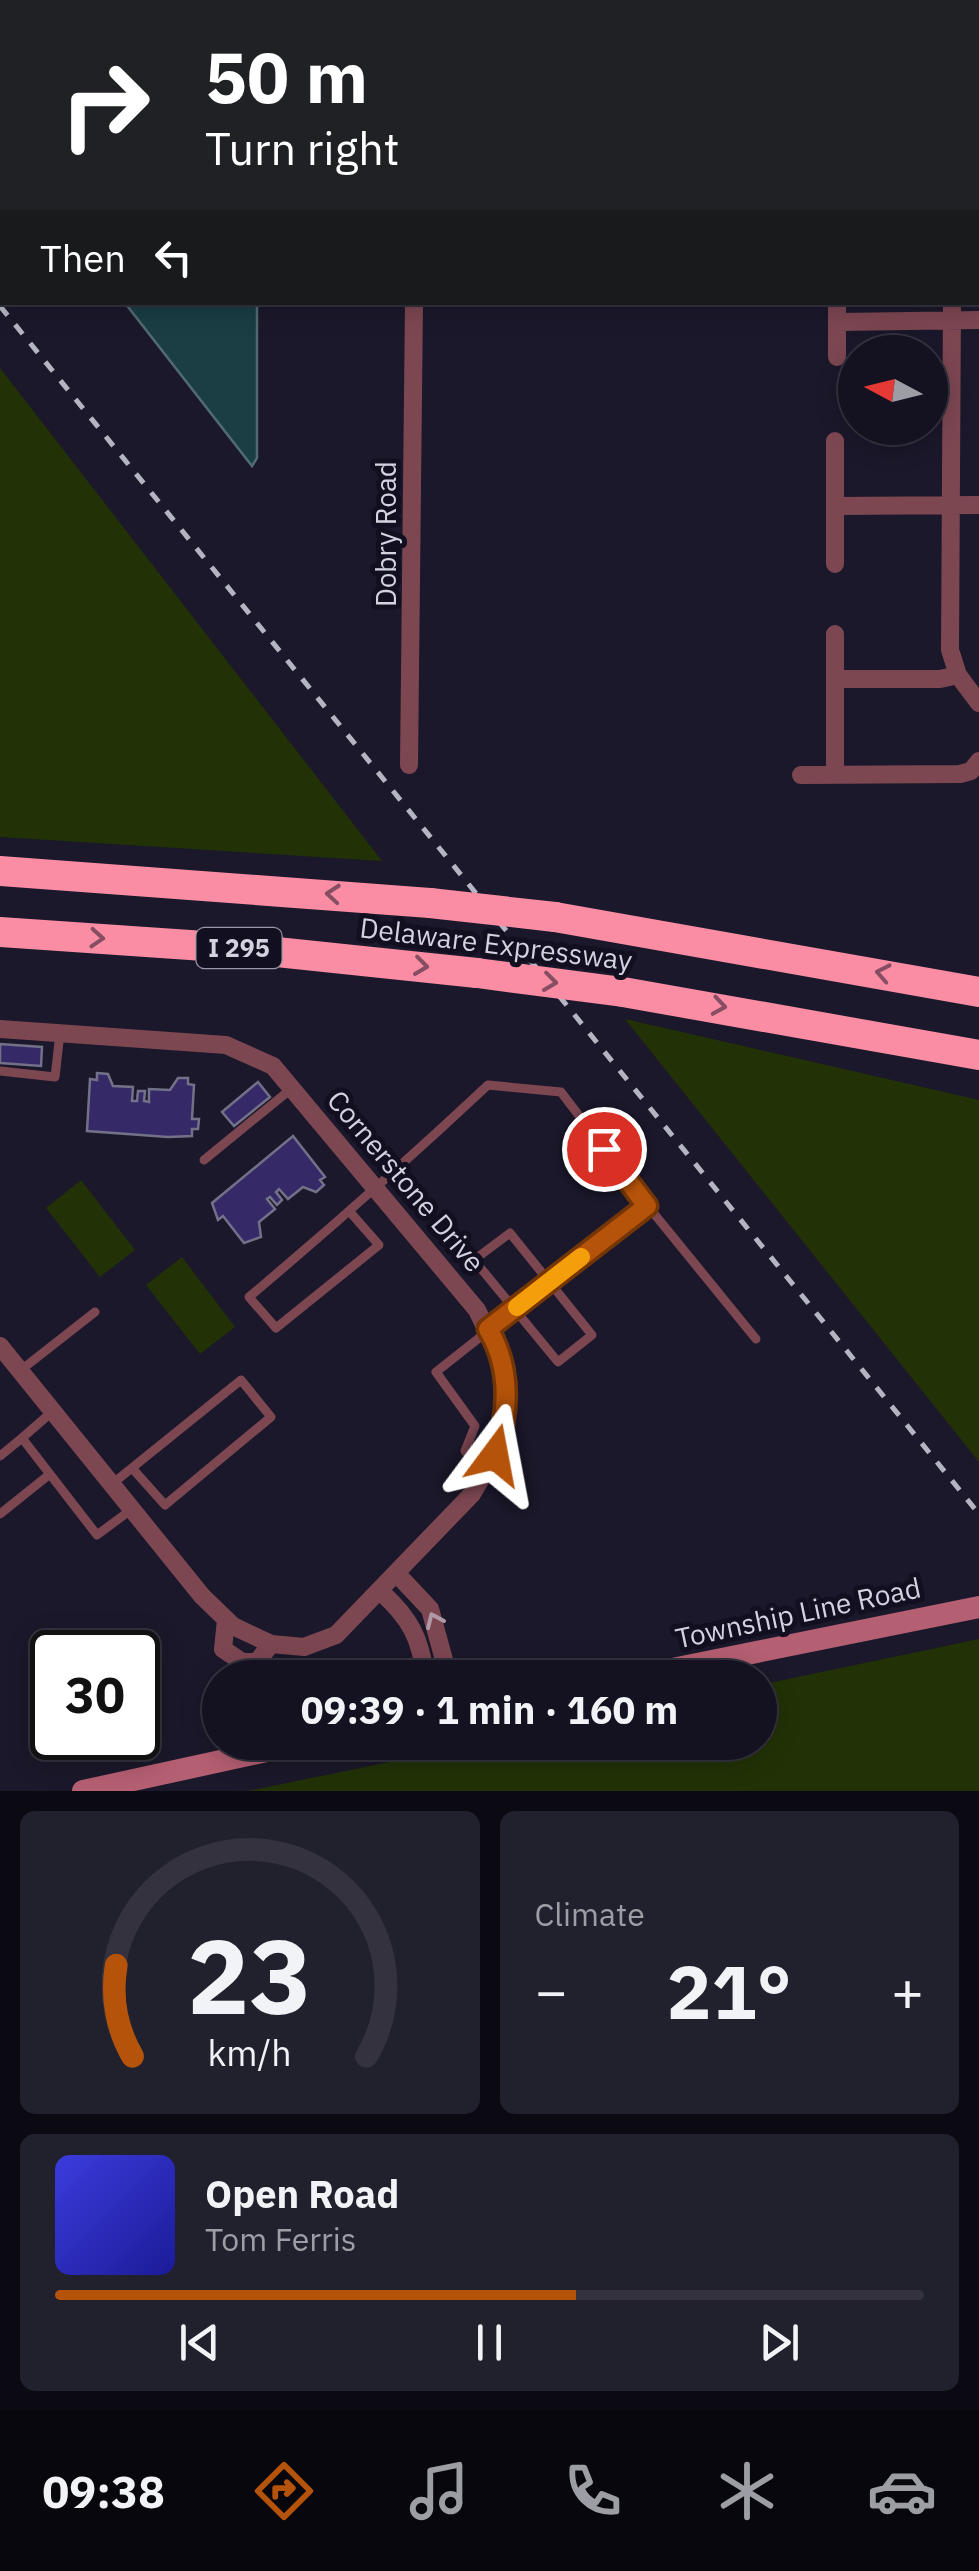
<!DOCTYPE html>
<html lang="en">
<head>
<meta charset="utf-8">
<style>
  :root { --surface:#141220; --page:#21202d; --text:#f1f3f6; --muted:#9d9ea5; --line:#33323e; --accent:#b45309 }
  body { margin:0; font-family:"IBM Plex Sans",sans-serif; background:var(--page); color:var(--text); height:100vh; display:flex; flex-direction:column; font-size:38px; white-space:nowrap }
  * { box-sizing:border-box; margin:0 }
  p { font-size:32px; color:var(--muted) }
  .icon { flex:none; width:55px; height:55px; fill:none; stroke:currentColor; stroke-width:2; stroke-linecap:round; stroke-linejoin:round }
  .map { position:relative; height:1791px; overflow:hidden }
  .panel { display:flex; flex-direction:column; gap:20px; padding:20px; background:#0b0a12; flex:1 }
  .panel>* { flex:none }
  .guide { position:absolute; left:0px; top:0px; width:980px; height:305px; box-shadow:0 5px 25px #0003,0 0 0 2px var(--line); background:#202124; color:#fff; overflow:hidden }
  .needle { width:65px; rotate:277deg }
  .fabs { position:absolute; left:838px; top:335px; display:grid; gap:20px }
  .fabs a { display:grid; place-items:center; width:110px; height:110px; border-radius:50%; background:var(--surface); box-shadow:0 5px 25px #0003,0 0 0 2px var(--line); font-size:50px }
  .speed { position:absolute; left:30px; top:1630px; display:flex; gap:20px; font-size:50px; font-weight:700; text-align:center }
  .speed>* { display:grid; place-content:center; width:130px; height:130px; border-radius:50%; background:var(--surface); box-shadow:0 5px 25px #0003,0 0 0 2px var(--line); line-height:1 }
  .speed .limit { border:5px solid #111; border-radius:15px; background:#fff; color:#111 }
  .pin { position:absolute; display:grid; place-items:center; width:85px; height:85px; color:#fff; margin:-42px; border:5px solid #fff; border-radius:50%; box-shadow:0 2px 10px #0007 }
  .me { position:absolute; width:110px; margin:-55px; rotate:13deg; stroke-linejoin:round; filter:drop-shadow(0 0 8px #0008) }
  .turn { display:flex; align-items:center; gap:35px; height:210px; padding:0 40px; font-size:45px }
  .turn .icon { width:130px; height:130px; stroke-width:2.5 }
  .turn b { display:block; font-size:70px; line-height:85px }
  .then { display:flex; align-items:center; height:95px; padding:0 40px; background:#0003; gap:20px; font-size:38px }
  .big { font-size:75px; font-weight:700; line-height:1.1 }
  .panel .card { flex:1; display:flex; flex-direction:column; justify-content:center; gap:15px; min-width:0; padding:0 35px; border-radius:15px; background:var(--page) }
  .panel .dial { align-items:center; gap:0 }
  .dial svg { height:260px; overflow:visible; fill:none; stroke:var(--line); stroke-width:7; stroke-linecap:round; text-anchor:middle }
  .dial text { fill:var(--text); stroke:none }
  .song { display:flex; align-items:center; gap:30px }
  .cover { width:120px; height:120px; border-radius:15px; background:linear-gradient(135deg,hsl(240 70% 55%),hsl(240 70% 35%)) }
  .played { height:10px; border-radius:5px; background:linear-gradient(90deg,var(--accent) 60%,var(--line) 60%) }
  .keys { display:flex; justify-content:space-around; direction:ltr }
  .heat { display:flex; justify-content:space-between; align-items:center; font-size:55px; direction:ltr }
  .panel .tiles { flex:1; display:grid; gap:20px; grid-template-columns:1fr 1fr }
  .card:last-child { grid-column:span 2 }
  .trip { position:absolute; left:202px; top:1660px; width:575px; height:100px; border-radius:50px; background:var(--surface); box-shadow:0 5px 25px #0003,0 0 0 2px var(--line); font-weight:700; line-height:100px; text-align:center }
  .menu { display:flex; height:160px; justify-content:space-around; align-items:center; background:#08070d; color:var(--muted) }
  .menu .icon { width:70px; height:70px }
  .menu .active { color:var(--accent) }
  .menu b { font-size:45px; color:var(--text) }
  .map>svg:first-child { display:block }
  .green { fill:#223206 }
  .water { fill:#1a3e44; stroke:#526a72; stroke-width:2.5 }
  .building { fill:#352968; stroke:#737188; stroke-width:2.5 }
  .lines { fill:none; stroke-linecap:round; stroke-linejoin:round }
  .lane { stroke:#7d4752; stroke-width:9 }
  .street { stroke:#7d4752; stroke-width:18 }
  .secondary { stroke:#b55f72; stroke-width:22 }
  .highway { stroke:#fa8da4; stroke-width:30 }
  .rail { stroke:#b5b4c2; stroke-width:5; stroke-dasharray:12 12; stroke-linecap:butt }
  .highway-bridge { stroke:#fa8da4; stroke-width:30 }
  .oneway { stroke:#864e62 }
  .oneway2 { stroke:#b19aa7 }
  .route-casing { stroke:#753606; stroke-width:25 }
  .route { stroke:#b45309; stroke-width:18 }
  .slow { stroke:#f59e0b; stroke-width:18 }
  .labels { text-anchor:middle; stroke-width:10; stroke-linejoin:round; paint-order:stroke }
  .shield { fill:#110f20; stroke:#9998a6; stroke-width:2.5 }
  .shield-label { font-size:25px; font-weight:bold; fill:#d3d2df }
  .street-label { font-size:28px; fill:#d3d2df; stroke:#110f20 }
</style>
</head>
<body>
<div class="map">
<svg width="979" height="1791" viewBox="0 0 979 1791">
  <rect width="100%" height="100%" fill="#1a182a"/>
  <!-- green -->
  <path class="green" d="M0,368L382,861L0,837Z
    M625,1019L979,1100V1462Z
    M81,1180L135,1250L100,1277L46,1208Z
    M182,1257L235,1327L200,1354L146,1285Z
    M979,1639V1791H248L482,1743L760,1742V1685Z"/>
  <!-- water -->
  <path class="water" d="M125,303H257V458L252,466Z"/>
  <!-- building -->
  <path class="building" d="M0,1044L42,1047L41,1066L0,1063Z
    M97,1073L108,1074L113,1086L133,1087L132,1101H137L138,1091H145L144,1101L149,1102V1089L170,1090L178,1078H188V1084L194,1085L192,1119H199L198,1129H192V1136L168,1137L87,1131L90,1079L97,1080Z
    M258,1082L270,1097L234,1126L222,1112Z
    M293,1136L325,1177L320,1180L324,1185L316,1192L303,1187L288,1199L279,1189L276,1192L282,1200L277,1205L270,1197L267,1199L275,1209L259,1222L261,1237L244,1243L223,1216L218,1220L212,1203Z"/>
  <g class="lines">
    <!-- lane -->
    <path class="lane" d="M480,2V0
      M687,2V0
      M0,1071L55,1077L60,1033
      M204,1160L291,1089
      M647,1205L756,1339
      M350,1212L379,1245L276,1328L249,1297C331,1228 410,1158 488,1085L561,1092L647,1205L436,1372L475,1426L465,1451L482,1476
      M510,1233L592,1335L558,1362L474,1260Z
      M21,1370L95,1312
      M53,1411L22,1438L97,1535L132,1509
      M0,1456L22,1438
      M112,1484L241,1380L271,1417L165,1505L132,1468
      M0,1514L50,1474"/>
    <!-- street -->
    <path class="street" d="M84,0V2
      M414,2V0
      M953,2V0
      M978,126H979
      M837,302V357
      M952,302L950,650L958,675L979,703
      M838,322L979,320
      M835,441V564
      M836,506L979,505
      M835,679H940L958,675
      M409,765L414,302
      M801,775L960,774L971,771L979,761
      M835,775V634
      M0,1029L226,1045L273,1066L477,1310L502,1362L506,1413L495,1455L472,1494L336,1635L304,1647L271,1644L233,1626L202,1596L0,1346
      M398,1575L430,1609L449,1678
      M381,1592C411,1619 420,1638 426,1678
      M226,1620L223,1649L242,1662H257L271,1644"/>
    <!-- secondary -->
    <path class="secondary" d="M628,1678L979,1607
      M83,1791L308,1742"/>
    <!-- highway -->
    <path class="highway" d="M0,871L430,903
      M555,917L979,992
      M0,932L248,949L477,973
      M623,992L979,1055"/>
    <!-- rail -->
    <path class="rail" d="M0,306L979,1514"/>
    <!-- highway-bridge -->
    <path class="highway-bridge" d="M430,903L555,917
      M477,973L623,992"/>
  </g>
  <!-- one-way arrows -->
  <defs><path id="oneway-chevron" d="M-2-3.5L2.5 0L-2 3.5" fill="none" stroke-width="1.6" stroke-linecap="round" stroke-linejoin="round" transform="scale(2.5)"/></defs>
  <g class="oneway">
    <use href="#oneway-chevron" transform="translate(333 894) rotate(-175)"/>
    <use href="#oneway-chevron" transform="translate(97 938) rotate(4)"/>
    <use href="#oneway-chevron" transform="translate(421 966) rotate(7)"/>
    <use href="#oneway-chevron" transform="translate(883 973) rotate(-169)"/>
    <use href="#oneway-chevron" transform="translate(550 982) rotate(7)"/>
    <use href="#oneway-chevron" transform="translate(719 1006) rotate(9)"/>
  </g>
  <use class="oneway2" href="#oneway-chevron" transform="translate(434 1620) rotate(-114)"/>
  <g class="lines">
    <!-- route casing -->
    <g class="route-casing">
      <path id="route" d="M495,1455C509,1413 512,1369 488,1329L647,1206L604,1149"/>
    </g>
    <!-- route -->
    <use href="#route" class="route"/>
    <!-- slow -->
    <path class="slow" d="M517,1307L581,1257"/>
  </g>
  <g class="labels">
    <!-- shield labels -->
    <rect class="shield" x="196.5" y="928" width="85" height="40" rx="8"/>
    <g class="shield-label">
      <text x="239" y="957">I 295</text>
    </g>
    <!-- street labels -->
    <g class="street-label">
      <text transform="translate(386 534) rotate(-90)" y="10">Dobry Road</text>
      <text transform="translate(496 944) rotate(7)" y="10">Delaware Expressway</text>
      <text transform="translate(406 1181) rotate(50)" y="10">Cornerstone Drive</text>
      <text transform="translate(798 1613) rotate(-12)" y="10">Township Line Road</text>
    </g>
  </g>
</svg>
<div class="fabs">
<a><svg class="needle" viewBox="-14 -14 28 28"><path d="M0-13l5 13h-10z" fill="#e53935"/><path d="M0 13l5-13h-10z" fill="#9d9ea5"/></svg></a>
</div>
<div class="speed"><div class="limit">30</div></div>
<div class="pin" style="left:604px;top:1149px;background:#d93025"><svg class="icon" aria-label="arrive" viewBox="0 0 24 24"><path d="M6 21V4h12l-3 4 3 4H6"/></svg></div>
<svg class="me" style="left:495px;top:1455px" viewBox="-20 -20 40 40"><path d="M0-17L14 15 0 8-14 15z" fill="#b45309" stroke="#fff" stroke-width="4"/></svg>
<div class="trip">09:39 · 1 min · 160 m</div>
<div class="guide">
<div class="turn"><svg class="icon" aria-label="right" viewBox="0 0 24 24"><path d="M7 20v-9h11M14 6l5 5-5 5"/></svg><div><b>50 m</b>Turn right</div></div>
<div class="then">Then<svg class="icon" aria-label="left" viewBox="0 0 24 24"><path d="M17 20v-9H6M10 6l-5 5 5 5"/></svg></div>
</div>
</div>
<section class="panel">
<div class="tiles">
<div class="card dial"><svg viewBox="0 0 100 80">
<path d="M14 69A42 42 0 1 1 86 69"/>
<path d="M14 69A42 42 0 0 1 9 41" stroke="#b45309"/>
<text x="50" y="56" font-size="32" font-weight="700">23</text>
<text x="50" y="72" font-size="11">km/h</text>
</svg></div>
<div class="card"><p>Climate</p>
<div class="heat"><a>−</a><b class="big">21°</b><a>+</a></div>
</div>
<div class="card">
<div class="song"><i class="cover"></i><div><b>Open Road</b><p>Tom Ferris</p></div></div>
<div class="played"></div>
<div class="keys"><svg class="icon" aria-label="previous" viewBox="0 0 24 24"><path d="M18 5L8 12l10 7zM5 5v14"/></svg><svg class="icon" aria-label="pause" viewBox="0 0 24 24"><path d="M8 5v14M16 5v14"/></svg><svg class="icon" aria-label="next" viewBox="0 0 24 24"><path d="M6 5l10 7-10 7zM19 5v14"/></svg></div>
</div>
</div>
</section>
<nav class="menu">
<b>09:38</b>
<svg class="icon active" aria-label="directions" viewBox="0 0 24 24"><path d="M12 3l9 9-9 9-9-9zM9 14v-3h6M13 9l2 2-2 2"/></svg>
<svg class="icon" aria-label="music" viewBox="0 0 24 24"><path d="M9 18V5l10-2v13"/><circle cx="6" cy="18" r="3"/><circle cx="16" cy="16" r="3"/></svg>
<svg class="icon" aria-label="phone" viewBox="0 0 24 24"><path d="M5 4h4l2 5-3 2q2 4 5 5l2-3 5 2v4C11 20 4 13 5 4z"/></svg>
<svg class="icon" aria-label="climate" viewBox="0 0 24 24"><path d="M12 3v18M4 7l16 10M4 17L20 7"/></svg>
<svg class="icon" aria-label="car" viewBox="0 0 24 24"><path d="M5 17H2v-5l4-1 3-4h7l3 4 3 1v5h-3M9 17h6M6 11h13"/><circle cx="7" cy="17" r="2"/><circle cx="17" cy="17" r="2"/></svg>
</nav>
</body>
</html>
